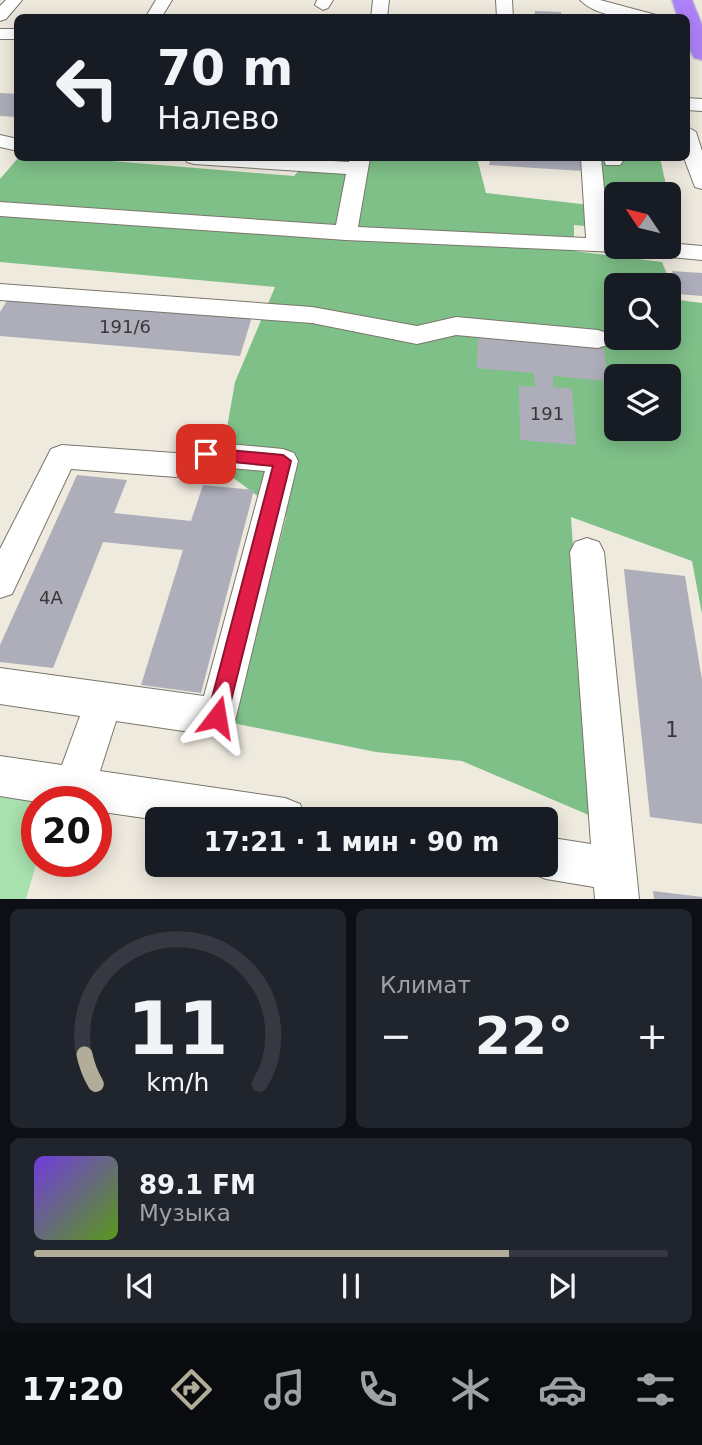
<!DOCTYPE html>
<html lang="ru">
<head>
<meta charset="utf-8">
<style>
  :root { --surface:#171b24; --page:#20242c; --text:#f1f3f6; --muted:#9ea1a6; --line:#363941; --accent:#b2ad98 }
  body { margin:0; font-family:"DejaVu Sans",sans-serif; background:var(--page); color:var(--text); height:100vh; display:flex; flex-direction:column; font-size:26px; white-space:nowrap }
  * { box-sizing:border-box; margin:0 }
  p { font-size:23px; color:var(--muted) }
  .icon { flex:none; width:38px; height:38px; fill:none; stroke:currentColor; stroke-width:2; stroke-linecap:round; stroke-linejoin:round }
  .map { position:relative; height:899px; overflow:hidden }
  .side { display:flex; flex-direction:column; gap:10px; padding:10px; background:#0d0f14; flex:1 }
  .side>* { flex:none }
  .top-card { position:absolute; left:14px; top:14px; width:676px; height:147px; border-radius:10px; box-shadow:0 4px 18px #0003; background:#171b24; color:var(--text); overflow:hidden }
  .needle { width:46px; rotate:305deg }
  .fabs { position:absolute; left:604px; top:182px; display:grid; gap:14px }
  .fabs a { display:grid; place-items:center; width:77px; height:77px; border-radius:10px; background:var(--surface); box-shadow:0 4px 18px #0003; font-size:35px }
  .speed { position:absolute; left:21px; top:786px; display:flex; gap:14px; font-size:35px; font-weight:700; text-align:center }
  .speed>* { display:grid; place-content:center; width:91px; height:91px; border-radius:50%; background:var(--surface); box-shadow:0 4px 18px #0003; line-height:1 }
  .speed .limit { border:10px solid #d22; background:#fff; color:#111 }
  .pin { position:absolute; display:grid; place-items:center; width:60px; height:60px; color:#fff; margin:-30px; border-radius:14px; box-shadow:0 4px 10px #0006 }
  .me { position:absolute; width:77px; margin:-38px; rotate:14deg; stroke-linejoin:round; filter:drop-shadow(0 0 5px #0008) }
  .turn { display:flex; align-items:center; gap:24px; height:147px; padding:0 28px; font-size:32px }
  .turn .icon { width:91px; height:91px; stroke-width:2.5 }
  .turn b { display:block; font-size:49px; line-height:60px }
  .big { font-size:52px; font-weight:600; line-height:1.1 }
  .side .tile { flex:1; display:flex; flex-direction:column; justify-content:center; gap:10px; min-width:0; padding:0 24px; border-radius:10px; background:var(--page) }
  .side .dial { align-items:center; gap:0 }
  .dial svg { height:182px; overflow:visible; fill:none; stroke:var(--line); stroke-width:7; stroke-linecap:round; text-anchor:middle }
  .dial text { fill:var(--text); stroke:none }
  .song { display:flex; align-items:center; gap:21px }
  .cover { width:84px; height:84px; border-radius:10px; background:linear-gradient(135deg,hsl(260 70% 55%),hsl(90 70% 35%)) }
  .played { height:7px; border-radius:4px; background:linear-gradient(90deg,var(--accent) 75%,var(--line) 75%) }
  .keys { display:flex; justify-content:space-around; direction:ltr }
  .heat { display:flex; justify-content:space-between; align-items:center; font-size:38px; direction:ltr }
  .side .tiles { flex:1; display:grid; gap:10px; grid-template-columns:1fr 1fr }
  .tile:last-child { grid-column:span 2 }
  .trip { position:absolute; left:145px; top:807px; width:413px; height:70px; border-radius:10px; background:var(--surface); box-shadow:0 4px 18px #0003; font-weight:600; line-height:70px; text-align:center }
  .dock { display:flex; height:112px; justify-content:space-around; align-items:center; background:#090b0e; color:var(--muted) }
  .dock .icon { width:49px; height:49px }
  .dock .on { color:var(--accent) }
  .dock b { font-size:32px; color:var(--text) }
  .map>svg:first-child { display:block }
  .green { fill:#a9e2af }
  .forest { fill:#7fc088; fill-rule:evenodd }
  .building { fill:#adaeba }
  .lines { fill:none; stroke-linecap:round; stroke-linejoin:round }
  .minor-casing { stroke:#7a766b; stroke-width:2 }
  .highway-casing { stroke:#cbcac9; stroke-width:3 }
  .minor { fill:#fff; fill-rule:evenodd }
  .highway { fill:#ae83fa; fill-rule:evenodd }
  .route { fill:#e11d48; stroke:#92132f; stroke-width:2 }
  .labels { text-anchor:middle; stroke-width:5; stroke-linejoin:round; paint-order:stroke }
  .number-label { font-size:18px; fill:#383737 }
  .near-number-label { font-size:21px; fill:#383737 }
</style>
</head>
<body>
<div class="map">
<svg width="702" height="899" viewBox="0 0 702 899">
  <rect width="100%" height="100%" fill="#efeade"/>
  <!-- green -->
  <path class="green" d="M0,794L37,803V861L26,899H0Z"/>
  <!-- forest -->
  <path class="forest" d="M18,158H75L294,176L310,158H477L486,193L598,206L592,158H660L668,194H616V229L574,225V251L662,262L678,300L702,303V614L692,561L571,517L591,816L462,761L376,752L233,723L286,517L220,468L235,382L275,287L0,262V179ZM616,285H668V338H616ZM616,376H668V429H616Z"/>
  <!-- building -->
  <path class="building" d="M535,11L561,12L562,18H535Z
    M0,93L18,94V117L0,116Z
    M490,158H582L583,171L489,165Z
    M672,271L702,273V296L678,294Z
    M8,299L252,317L240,356L0,336V312Z
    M478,337L604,348L608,381L553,376V387L572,389L576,445L520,440L519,386L535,387L534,373L477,368Z
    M77,475L127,480L114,513L191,521L203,485L254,490L201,693L141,685L183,550L103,542L53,668L0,662V645Z
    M624,569L685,576L702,680V824L650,817Z
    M653,891L702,897V899H654Z"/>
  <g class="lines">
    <!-- minor casing -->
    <g class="minor-casing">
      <path id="minor" d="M6,0H22L6,19L0,21V6Z
        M156,0H172L161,18H145Z
        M317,0H333L328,8L323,10L315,5Z
        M373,0H389L387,18H371Z
        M496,0H512L513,18H497Z
        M580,0H600L656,15L658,18C633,18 599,19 580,0Z
        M0,29H18V39H0Z
        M686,98L702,99V111L686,110Z
        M686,126L696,132L702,151V189L695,187L684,158H686Z
        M0,135L18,139V151L0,147Z
        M184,158H279L349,162L350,158H370L358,227L586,238L581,158H601L609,239H616V247H668V243L702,246V260L618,252L346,240L0,216V202L336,225L346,174L194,164L187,162Z
        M603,158H623V161L620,165H606Z
        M0,284L312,307L417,326L456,317L598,330L607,333L611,339L607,345L598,348L456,335L417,344L312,323L0,300Z
        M206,442L283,449L294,453L298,461L236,717L231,730L217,736L116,721L100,771L285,798L300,804L306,819L158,820L96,811V802H37L0,796V756L62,765L80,716L0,704V668L204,696L265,471L207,466L176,477L71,469L12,594L0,598V549L51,449L62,445L175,453Z
        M587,538L599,542L604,552L639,899H595L594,887L546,879L531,873L527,864H546V837L591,844L570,552L575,542Z"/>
    </g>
    <!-- highway casing -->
    <g class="highway-casing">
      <path id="highway" d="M672,0H692L702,25V60L694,58C686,45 686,32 686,18H678Z"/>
    </g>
    <!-- minor -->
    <use href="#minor" class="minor"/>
    <!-- highway -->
    <use href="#highway" class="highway"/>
  </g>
  <!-- route -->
  <path class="route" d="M206,448L283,455L291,461L227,717L224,724L217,727L210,724L207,717L273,466L200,459L198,454Z"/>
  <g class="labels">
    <!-- number labels -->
    <g class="number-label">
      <text x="125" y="333">191/6</text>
      <text x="547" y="420">191</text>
      <text x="51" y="604">4А</text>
    </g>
    <!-- near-number labels -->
    <g class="near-number-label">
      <text x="672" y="737">1</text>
    </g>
  </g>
</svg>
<div class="fabs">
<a><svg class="needle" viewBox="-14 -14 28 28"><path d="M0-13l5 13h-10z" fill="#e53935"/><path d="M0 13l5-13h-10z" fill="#9ea1a6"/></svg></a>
<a><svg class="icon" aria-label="search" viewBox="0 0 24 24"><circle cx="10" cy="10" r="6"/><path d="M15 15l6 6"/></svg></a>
<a><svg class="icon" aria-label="layers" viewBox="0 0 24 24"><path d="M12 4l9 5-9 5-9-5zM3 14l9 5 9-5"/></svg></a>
</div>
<div class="speed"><div class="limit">20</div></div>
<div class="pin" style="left:206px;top:454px;background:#d93025"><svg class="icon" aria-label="arrive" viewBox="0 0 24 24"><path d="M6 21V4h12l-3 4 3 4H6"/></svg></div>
<svg class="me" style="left:217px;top:717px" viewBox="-20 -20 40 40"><path d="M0-17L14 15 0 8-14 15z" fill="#e11d48" stroke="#fff" stroke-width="4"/></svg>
<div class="trip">17:21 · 1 мин · 90 m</div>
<div class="top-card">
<div class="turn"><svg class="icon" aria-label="left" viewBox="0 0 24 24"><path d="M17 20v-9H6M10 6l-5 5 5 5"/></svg><div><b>70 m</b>Налево</div></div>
</div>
</div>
<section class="side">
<div class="tiles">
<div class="tile dial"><svg viewBox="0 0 100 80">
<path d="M14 69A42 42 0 1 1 86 69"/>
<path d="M14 69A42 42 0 0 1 9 56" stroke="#b2ad98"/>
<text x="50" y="56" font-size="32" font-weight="700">11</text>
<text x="50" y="72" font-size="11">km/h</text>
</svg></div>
<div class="tile"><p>Климат</p>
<div class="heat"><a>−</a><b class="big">22°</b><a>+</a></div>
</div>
<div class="tile">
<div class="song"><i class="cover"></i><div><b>89.1 FM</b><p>Музыка</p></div></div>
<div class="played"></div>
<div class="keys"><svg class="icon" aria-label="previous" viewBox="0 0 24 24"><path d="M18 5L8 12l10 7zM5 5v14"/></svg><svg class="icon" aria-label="pause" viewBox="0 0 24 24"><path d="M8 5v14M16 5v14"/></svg><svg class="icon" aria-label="next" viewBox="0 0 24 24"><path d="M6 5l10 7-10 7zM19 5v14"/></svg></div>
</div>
</div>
</section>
<nav class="dock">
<b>17:20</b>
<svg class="icon on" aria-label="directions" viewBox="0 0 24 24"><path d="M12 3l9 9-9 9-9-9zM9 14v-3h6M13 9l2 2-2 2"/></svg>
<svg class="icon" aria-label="music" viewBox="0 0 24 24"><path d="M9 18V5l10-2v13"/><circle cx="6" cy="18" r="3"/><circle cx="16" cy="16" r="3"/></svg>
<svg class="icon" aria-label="phone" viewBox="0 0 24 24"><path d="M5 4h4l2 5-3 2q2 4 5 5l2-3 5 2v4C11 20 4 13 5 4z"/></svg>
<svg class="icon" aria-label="climate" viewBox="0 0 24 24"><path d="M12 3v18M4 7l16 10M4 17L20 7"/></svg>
<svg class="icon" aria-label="car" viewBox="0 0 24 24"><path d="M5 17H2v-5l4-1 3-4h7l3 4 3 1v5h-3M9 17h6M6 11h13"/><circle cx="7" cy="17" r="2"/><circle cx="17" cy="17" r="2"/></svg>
<svg class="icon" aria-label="filters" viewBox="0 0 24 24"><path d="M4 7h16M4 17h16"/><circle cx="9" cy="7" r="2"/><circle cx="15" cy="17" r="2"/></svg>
</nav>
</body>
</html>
